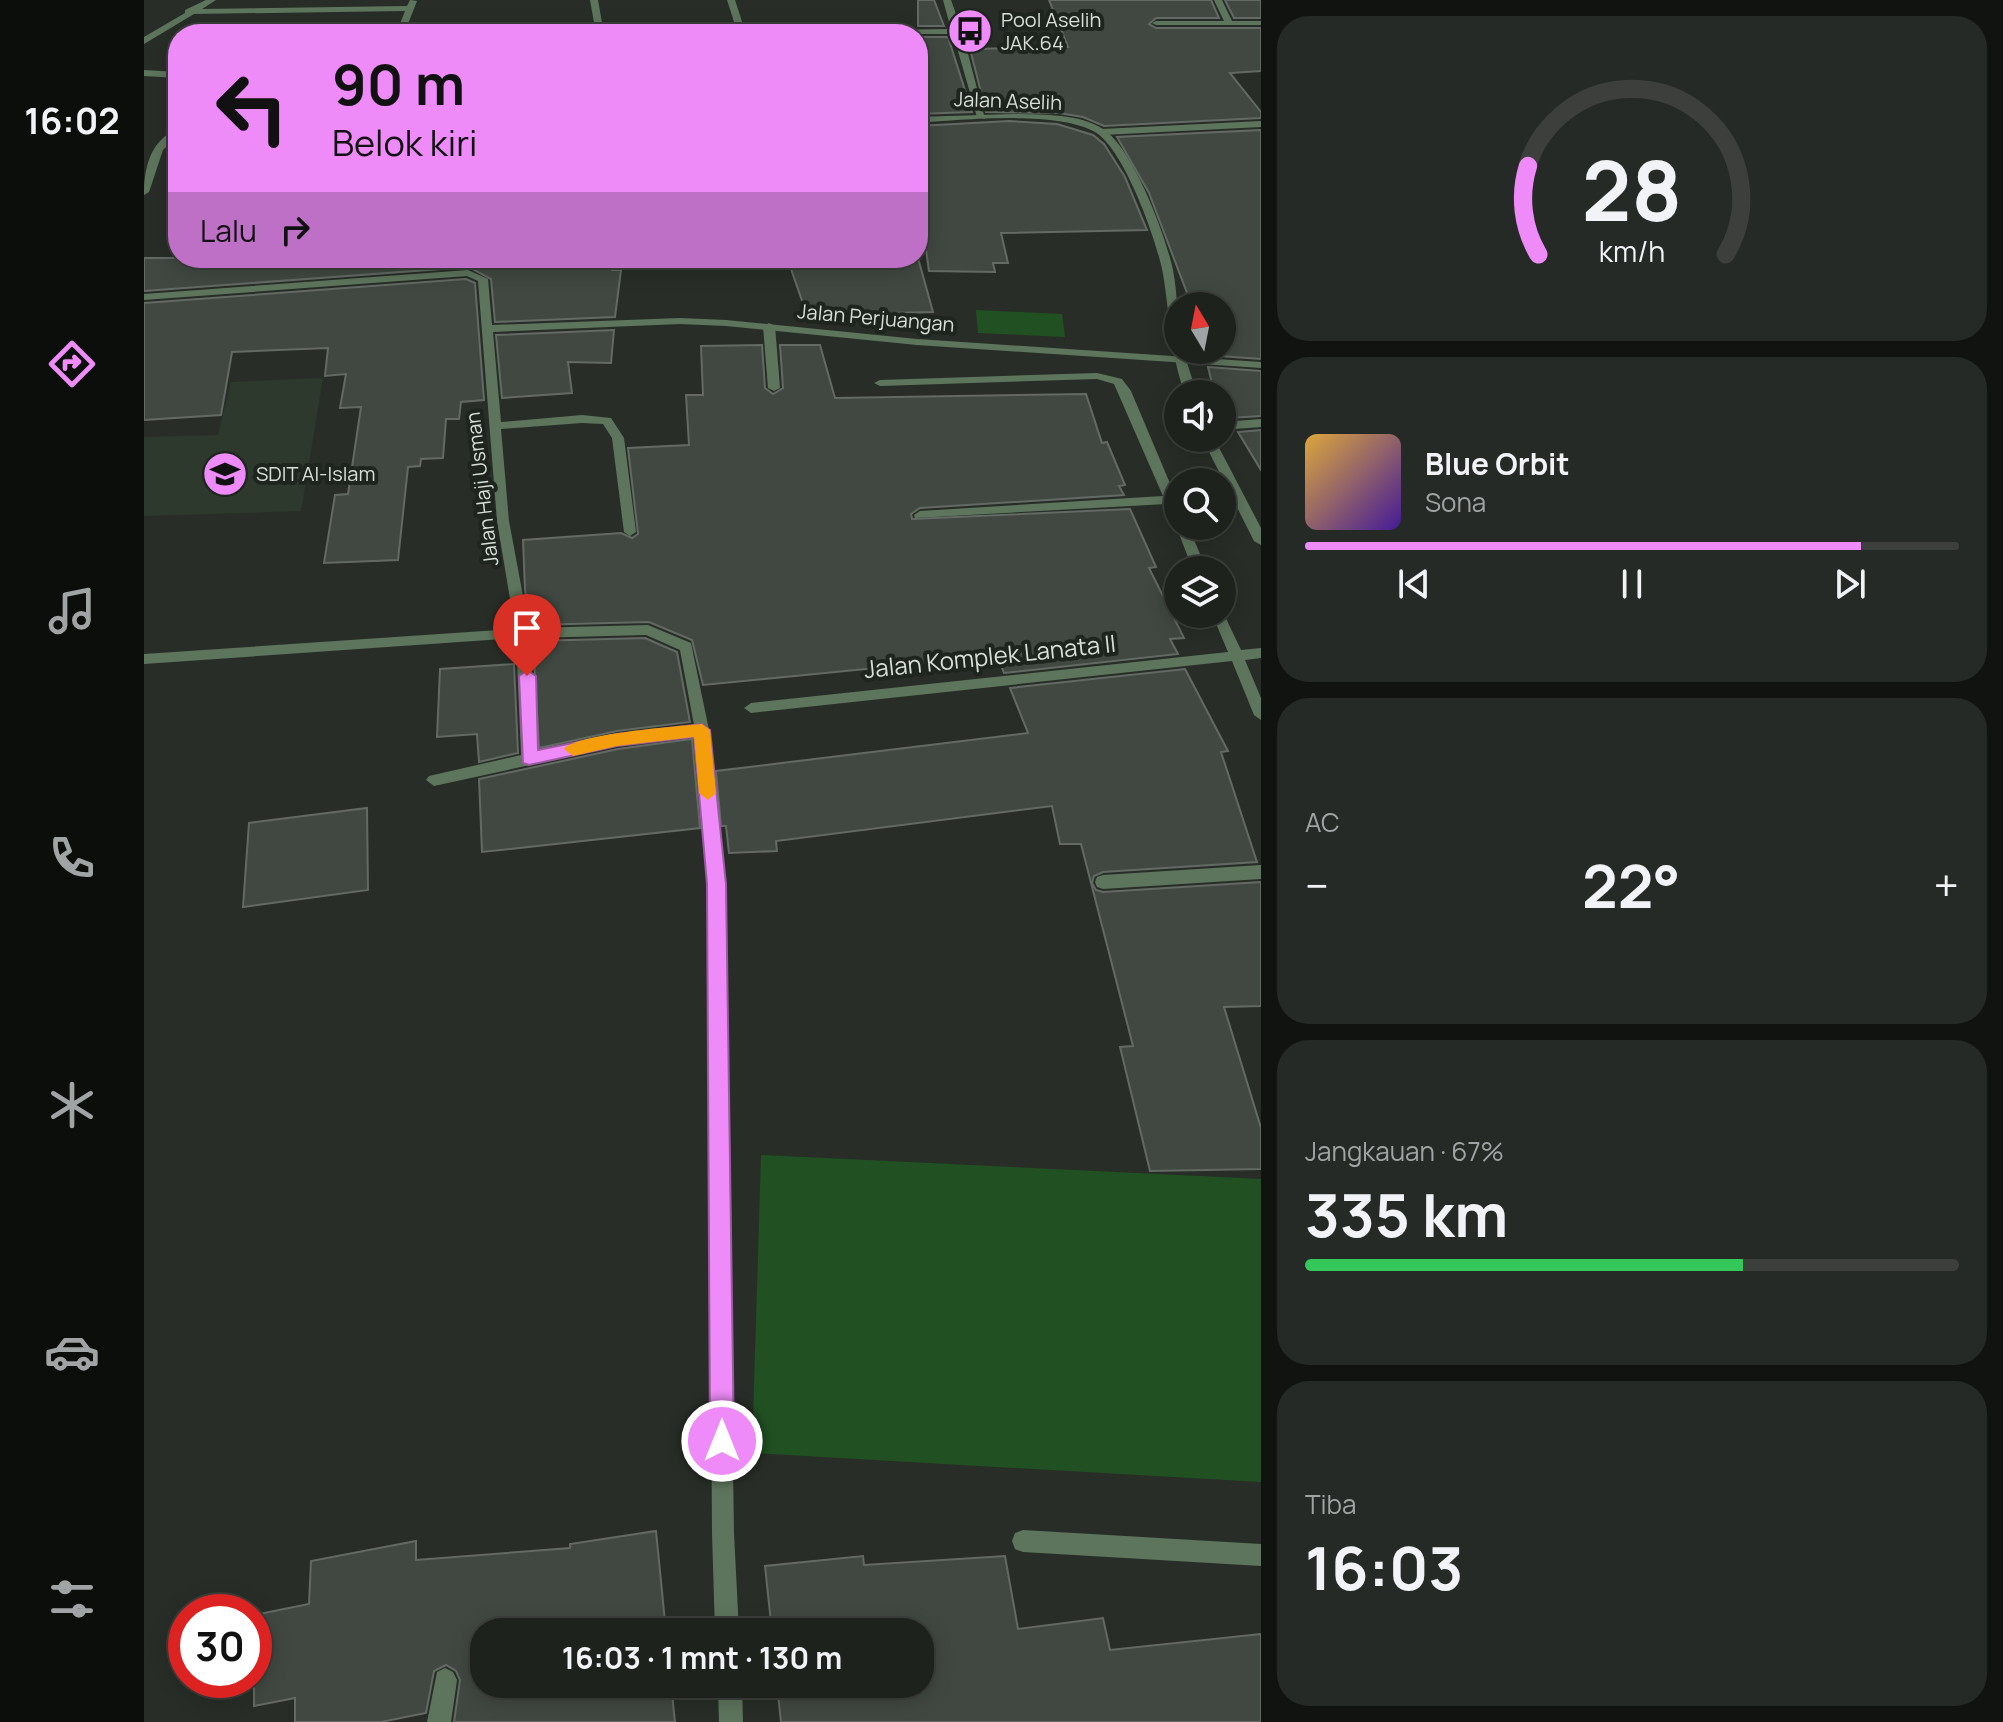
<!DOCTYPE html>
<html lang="id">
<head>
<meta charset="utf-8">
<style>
  :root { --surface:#1e221d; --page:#262a26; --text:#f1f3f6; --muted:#a1a4a4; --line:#3c3f3b; --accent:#ee8bf8 }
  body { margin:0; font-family:Manrope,sans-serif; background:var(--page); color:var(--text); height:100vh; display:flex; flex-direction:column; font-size:30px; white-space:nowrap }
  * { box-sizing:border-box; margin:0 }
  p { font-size:26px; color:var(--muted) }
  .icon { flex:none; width:44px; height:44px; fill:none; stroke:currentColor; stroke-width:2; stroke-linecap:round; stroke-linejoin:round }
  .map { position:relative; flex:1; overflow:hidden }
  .drawer { display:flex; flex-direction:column; gap:16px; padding:16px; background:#101310; width:742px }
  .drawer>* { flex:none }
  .guide { position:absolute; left:24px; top:24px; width:760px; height:244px; border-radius:32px; box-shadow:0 4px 20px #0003,0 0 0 2px var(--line); background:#ee8bf8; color:#111; overflow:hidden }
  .needle { width:52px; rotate:350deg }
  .controls { position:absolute; left:1020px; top:292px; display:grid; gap:16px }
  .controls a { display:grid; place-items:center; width:72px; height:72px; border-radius:50%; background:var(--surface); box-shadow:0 4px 20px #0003,0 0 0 2px var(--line); font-size:40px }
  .speed { position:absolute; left:24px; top:1594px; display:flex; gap:16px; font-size:40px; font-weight:700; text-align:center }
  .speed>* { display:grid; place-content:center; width:104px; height:104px; border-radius:50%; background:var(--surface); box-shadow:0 4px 20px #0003,0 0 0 2px var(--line); line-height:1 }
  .speed .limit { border:12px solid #d22; background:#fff; color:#111 }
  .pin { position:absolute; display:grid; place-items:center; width:68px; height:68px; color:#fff; margin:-82px -34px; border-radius:50% 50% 50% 0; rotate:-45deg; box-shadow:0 0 8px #0007 }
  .pin .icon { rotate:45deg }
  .me { position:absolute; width:88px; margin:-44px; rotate:0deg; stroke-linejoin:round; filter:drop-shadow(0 0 6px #0008) }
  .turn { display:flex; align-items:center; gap:28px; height:168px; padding:0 32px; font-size:36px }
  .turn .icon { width:104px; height:104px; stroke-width:2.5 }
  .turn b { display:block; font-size:56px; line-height:68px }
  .then { display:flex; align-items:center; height:76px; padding:0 32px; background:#0003; gap:16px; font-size:30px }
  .big { font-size:60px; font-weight:700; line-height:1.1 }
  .drawer .widget { flex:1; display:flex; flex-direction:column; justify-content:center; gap:12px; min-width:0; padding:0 28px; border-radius:32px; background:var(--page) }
  .drawer .dial { align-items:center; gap:0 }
  .dial svg { height:208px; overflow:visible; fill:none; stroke:var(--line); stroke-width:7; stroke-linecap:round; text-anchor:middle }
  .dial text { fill:var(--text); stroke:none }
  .song { display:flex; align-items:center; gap:24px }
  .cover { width:96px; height:96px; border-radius:12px; background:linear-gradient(135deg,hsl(40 70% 55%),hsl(260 70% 35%)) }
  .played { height:8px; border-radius:4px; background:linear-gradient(90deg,var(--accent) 85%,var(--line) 85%) }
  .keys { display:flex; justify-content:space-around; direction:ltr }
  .heat { display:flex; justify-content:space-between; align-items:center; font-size:44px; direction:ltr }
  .charge { height:12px; border-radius:6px; background:linear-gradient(90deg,#34c759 67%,var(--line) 0) }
  .trip { position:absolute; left:326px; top:1618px; width:464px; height:80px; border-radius:32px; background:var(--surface); box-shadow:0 4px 20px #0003,0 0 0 2px var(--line); font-weight:700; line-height:80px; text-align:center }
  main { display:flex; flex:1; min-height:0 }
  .tab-bar { display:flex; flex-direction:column; width:144px; justify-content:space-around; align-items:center; background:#0c0e0c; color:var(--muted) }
  .tab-bar .icon { width:56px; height:56px }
  .tab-bar .active { color:var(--accent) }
  .tab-bar b { font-size:36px; color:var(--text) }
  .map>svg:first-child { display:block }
  .built { fill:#2e392d }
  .green { fill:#215122 }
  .building { fill:#414841; stroke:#636a63; stroke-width:2 }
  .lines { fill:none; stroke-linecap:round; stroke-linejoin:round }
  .service { fill:#5e755d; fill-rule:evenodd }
  .minor { fill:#5e755d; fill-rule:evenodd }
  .tertiary { fill:#5e755d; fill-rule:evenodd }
  .route { fill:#ee8bf8; stroke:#9b5aa1; stroke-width:2 }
  .slow { fill:#f59e0b }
  .labels { text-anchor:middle; stroke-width:8; stroke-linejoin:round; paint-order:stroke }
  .far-poi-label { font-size:20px; fill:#daded9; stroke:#1e241e; text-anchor:start }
  .far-street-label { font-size:20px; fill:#daded9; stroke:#1e241e }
  .street-label { font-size:24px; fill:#daded9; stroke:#1e241e }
</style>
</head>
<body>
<main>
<nav class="tab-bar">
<b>16:02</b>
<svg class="icon active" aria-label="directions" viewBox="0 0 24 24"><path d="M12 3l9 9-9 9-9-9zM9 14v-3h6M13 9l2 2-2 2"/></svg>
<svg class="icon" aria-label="music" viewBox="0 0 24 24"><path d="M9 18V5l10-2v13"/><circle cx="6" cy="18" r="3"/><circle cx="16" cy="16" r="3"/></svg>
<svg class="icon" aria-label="phone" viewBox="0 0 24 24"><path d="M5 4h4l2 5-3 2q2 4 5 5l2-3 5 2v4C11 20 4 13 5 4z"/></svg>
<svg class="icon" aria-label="climate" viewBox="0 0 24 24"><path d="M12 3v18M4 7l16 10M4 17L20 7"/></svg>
<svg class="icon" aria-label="car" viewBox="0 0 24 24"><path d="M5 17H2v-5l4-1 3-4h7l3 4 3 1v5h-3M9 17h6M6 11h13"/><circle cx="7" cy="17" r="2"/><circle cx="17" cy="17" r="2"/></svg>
<svg class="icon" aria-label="filters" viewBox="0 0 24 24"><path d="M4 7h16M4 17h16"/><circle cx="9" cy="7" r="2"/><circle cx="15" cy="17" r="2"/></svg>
</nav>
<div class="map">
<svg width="1117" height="1722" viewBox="0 0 1117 1722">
  <rect width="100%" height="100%" fill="#282e27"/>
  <!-- built -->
  <path class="built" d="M179,378L157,511L0,516V437L74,435L87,382Z"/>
  <!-- green -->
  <path class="green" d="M832,310L918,314L921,337L834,333Z
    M617,1155L1117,1179V1482L608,1453Z"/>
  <!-- building -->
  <path class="building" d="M774,0H790L800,26H774Z
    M905,0H1067L1075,18H1012L1005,24L1012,28H1117V71L1086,73L1117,112V118L960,126L939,117L915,113L842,112L826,49L924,47Z
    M1081,0H1117V18H1090Z
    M774,37H804L828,112L774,114Z
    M865,121L913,124L949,135L960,144L981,177L1003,230L857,233L864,263H849L851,272L785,271L774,193V126Z
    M1117,130V359L1061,355L1060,350H1078V306H1048L1005,193L973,137Z
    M0,258H468V270H477L471,317L351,322L347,279L325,267L0,291Z
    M672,258H774L789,312L663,315L647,269L676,267Z
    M322,279L331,283L340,400L317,402L315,419H302L299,458L277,459L276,466L264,467L254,560L180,563L191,495L204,494L217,407L196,408L202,374L181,376L184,348L88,352L77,415L0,420V303Z
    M470,330L467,363L424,362L428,393L358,398L352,335Z
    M618,345L621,388L629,394L639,388L636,345H676L691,398L942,394L958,443L963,442L981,485L975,486L980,495L776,508L767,514L768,519L986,509L1012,567L1005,568L1040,638L1026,639L1034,654L860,673L853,656L559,685L548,640L505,622L387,625L381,590L379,540L477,533L488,538L494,534L484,448L545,445L542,395H559L557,346Z
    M1064,367L1117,371V416L1086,418L1078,406V394L1070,392Z
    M1117,430V470L1094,432Z
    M501,638L533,652L546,722L473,731L395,748L389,641Z
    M370,664L374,753L335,762L333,734L293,737L296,669Z
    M1041,669L1084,751L1077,752L1113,862L959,872L950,876L948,883L952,890L959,892L1117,882V1006L1080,1007L1117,1128V1169L1006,1171L976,1047L989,1046L937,844H916L908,806L632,841L633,851L585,853L582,826H577L572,771L884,733L866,688Z
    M548,739L556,828L338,852L335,779L474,749Z
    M223,808L224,890L99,907L105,823Z
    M512,1531L522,1632H340V1684H527L531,1722H310L316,1680L312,1671L302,1665L290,1671L282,1713L237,1722H151V1698L110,1706V1615L165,1604L167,1561L272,1541V1560L426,1548V1544Z
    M719,1556L720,1565L861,1556L874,1629L959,1618L966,1650L1117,1634V1722H637L633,1684H776V1632H628L621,1566Z"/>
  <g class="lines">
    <!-- service -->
    <path class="service" d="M625,323L631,326L636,388L630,391L624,388L619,326Z"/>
    <!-- minor -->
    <path class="minor" d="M62,0H72L58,9L263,6L266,0L273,1L260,34H252L261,11L50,14L0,44V37L41,13V10Z
      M446,0H454L460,34H452Z
      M583,0H591L602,34H594Z
      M799,0H807L818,31L841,119L833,117L809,34H664L668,31L807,29Z
      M1070,0H1078L1088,21H1117V25H1012L1008,23L1012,21H1080Z
      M1117,121V127L958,135L953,132L958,129Z
      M34,129V136L19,150L5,192L0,195C0,168 6,140 34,129Z
      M324,270L344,279L348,325L536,318L582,320L773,339L1117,362V368L773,345L582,326L536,324L349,332L357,422L438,415L467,418L480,438L492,532L486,536L480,532L468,438L459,424L438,423L357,429L365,521L385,628L504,625L547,643L565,730L580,884L590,1533L595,1632H571L568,1533L564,884L551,736L473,746L290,786L282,780L285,776L377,755L372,638L0,664V654L371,629L353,521L334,281L323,276L0,300V294ZM502,635L536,650L550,725L473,734L392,752L386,638Z
      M953,373L978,379L987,391L1033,500L1034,521L1029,520L1022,504L771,518L770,515L776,511L1019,496L970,384L953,379L736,386L730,383L736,380Z
      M1117,419V427L1078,430V422Z
      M1034,523V526H1044L1063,570H1049L1032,526Z
      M1078,610L1097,650L1117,648V658L1101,660L1117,698V720L1110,715L1088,661L607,713L600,708L607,703L1084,652L1068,614H1078Z
      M1117,865V879L959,889L953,887L951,882L953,877L959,875Z
      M879,1530L1117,1544V1566L879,1552L871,1549L868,1541L871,1533Z
      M301,1668L309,1672L313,1680L307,1722H283L293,1672Z
      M574,1684H598L599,1722H575Z"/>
    <!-- tertiary -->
    <path class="tertiary" d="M0,70L34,72V78L0,76Z
      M868,114C897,115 934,113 959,129C989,148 1022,236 1029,270C1034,297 1034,323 1034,350H1039L1053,394H1041C1026,353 1026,316 1019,274C1013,240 980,149 951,132C913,110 818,120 774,123V117Z
      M1058,438H1070L1117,528V545L1110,541Z"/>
  </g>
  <!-- route -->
  <path class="route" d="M383,670L392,676L394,750L473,734L558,724L566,730L582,884L590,1441L587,1449L578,1453L570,1449L566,1441L563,884L550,737L473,746L385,765L379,763L375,676Z"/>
  <!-- slow -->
  <path class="slow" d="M558,724L566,730L572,793L564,800L555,793L550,737L473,746L429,756L420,749C431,734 534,726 558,724Z"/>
  <!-- icons -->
  <defs>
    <g id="bus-disc" transform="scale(2.3)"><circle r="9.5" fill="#ee8bf8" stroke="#1e241e"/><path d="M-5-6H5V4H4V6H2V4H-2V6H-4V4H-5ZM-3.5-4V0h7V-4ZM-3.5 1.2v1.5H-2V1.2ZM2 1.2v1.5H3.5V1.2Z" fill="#111"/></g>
    <g id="school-disc" transform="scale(2.3)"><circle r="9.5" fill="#ee8bf8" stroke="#1e241e"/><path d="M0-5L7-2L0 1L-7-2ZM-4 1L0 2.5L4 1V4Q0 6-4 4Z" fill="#111"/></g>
  </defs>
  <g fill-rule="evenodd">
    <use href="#bus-disc" x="826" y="31"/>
    <use href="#school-disc" x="81" y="474"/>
  </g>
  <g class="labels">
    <!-- far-poi labels -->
    <g class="far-poi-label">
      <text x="857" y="27">Pool Aselih<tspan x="857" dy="23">JAK.64</tspan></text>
      <text x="112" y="481">SDIT Al-Islam</text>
    </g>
    <!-- far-street labels -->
    <g class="far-street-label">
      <text transform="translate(864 101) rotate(2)" y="7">Jalan Aselih</text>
      <text transform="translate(732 318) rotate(5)" y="7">Jalan Perjuangan</text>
      <text transform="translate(338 489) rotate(-97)" y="7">Jalan Haji Usman</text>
    </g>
    <!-- street labels -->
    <g class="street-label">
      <text transform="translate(846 657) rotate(-6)" y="8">Jalan Komplek Lanata II</text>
    </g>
  </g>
</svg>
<div class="controls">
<a><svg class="needle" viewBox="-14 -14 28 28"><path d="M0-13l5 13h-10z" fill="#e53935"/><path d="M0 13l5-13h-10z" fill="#a1a4a4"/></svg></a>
<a><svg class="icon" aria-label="sound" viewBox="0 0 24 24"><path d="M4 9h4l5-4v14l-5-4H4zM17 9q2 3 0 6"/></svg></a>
<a><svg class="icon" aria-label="search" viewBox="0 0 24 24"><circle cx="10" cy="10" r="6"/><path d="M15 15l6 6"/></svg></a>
<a><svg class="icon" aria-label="layers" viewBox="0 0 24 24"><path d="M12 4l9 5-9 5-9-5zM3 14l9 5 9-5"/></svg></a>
</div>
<div class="speed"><div class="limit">30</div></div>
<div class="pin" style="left:383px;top:676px;background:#d93025"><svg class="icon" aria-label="arrive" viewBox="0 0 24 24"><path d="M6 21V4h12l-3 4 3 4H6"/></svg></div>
<svg class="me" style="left:578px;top:1441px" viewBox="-20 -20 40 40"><circle r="17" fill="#ee8bf8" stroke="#fff" stroke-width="3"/><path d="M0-11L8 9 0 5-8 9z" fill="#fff"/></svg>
<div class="trip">16:03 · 1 mnt · 130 m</div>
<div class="guide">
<div class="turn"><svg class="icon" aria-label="left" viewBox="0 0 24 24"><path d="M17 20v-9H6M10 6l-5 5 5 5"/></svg><div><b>90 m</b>Belok kiri</div></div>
<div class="then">Lalu<svg class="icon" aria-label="right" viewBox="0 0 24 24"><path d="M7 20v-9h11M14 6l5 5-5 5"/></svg></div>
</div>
</div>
<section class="drawer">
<div class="widget dial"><svg viewBox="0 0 100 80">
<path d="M14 69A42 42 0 1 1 86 69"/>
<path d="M14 69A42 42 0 0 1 10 35" stroke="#ee8bf8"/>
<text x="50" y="56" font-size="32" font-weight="700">28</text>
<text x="50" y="72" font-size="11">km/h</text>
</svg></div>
<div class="widget">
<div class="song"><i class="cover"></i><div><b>Blue Orbit</b><p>Sona</p></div></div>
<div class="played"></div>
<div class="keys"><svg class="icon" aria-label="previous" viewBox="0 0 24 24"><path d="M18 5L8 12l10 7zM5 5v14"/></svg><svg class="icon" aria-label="pause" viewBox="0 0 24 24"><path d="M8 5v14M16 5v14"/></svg><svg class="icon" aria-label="next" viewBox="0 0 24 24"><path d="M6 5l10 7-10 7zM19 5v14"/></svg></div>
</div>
<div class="widget"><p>AC</p>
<div class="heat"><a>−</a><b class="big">22°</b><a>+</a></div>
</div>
<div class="widget"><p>Jangkauan · 67%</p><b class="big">335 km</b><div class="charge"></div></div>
<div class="widget"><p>Tiba</p><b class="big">16:03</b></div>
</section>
</main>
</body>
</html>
